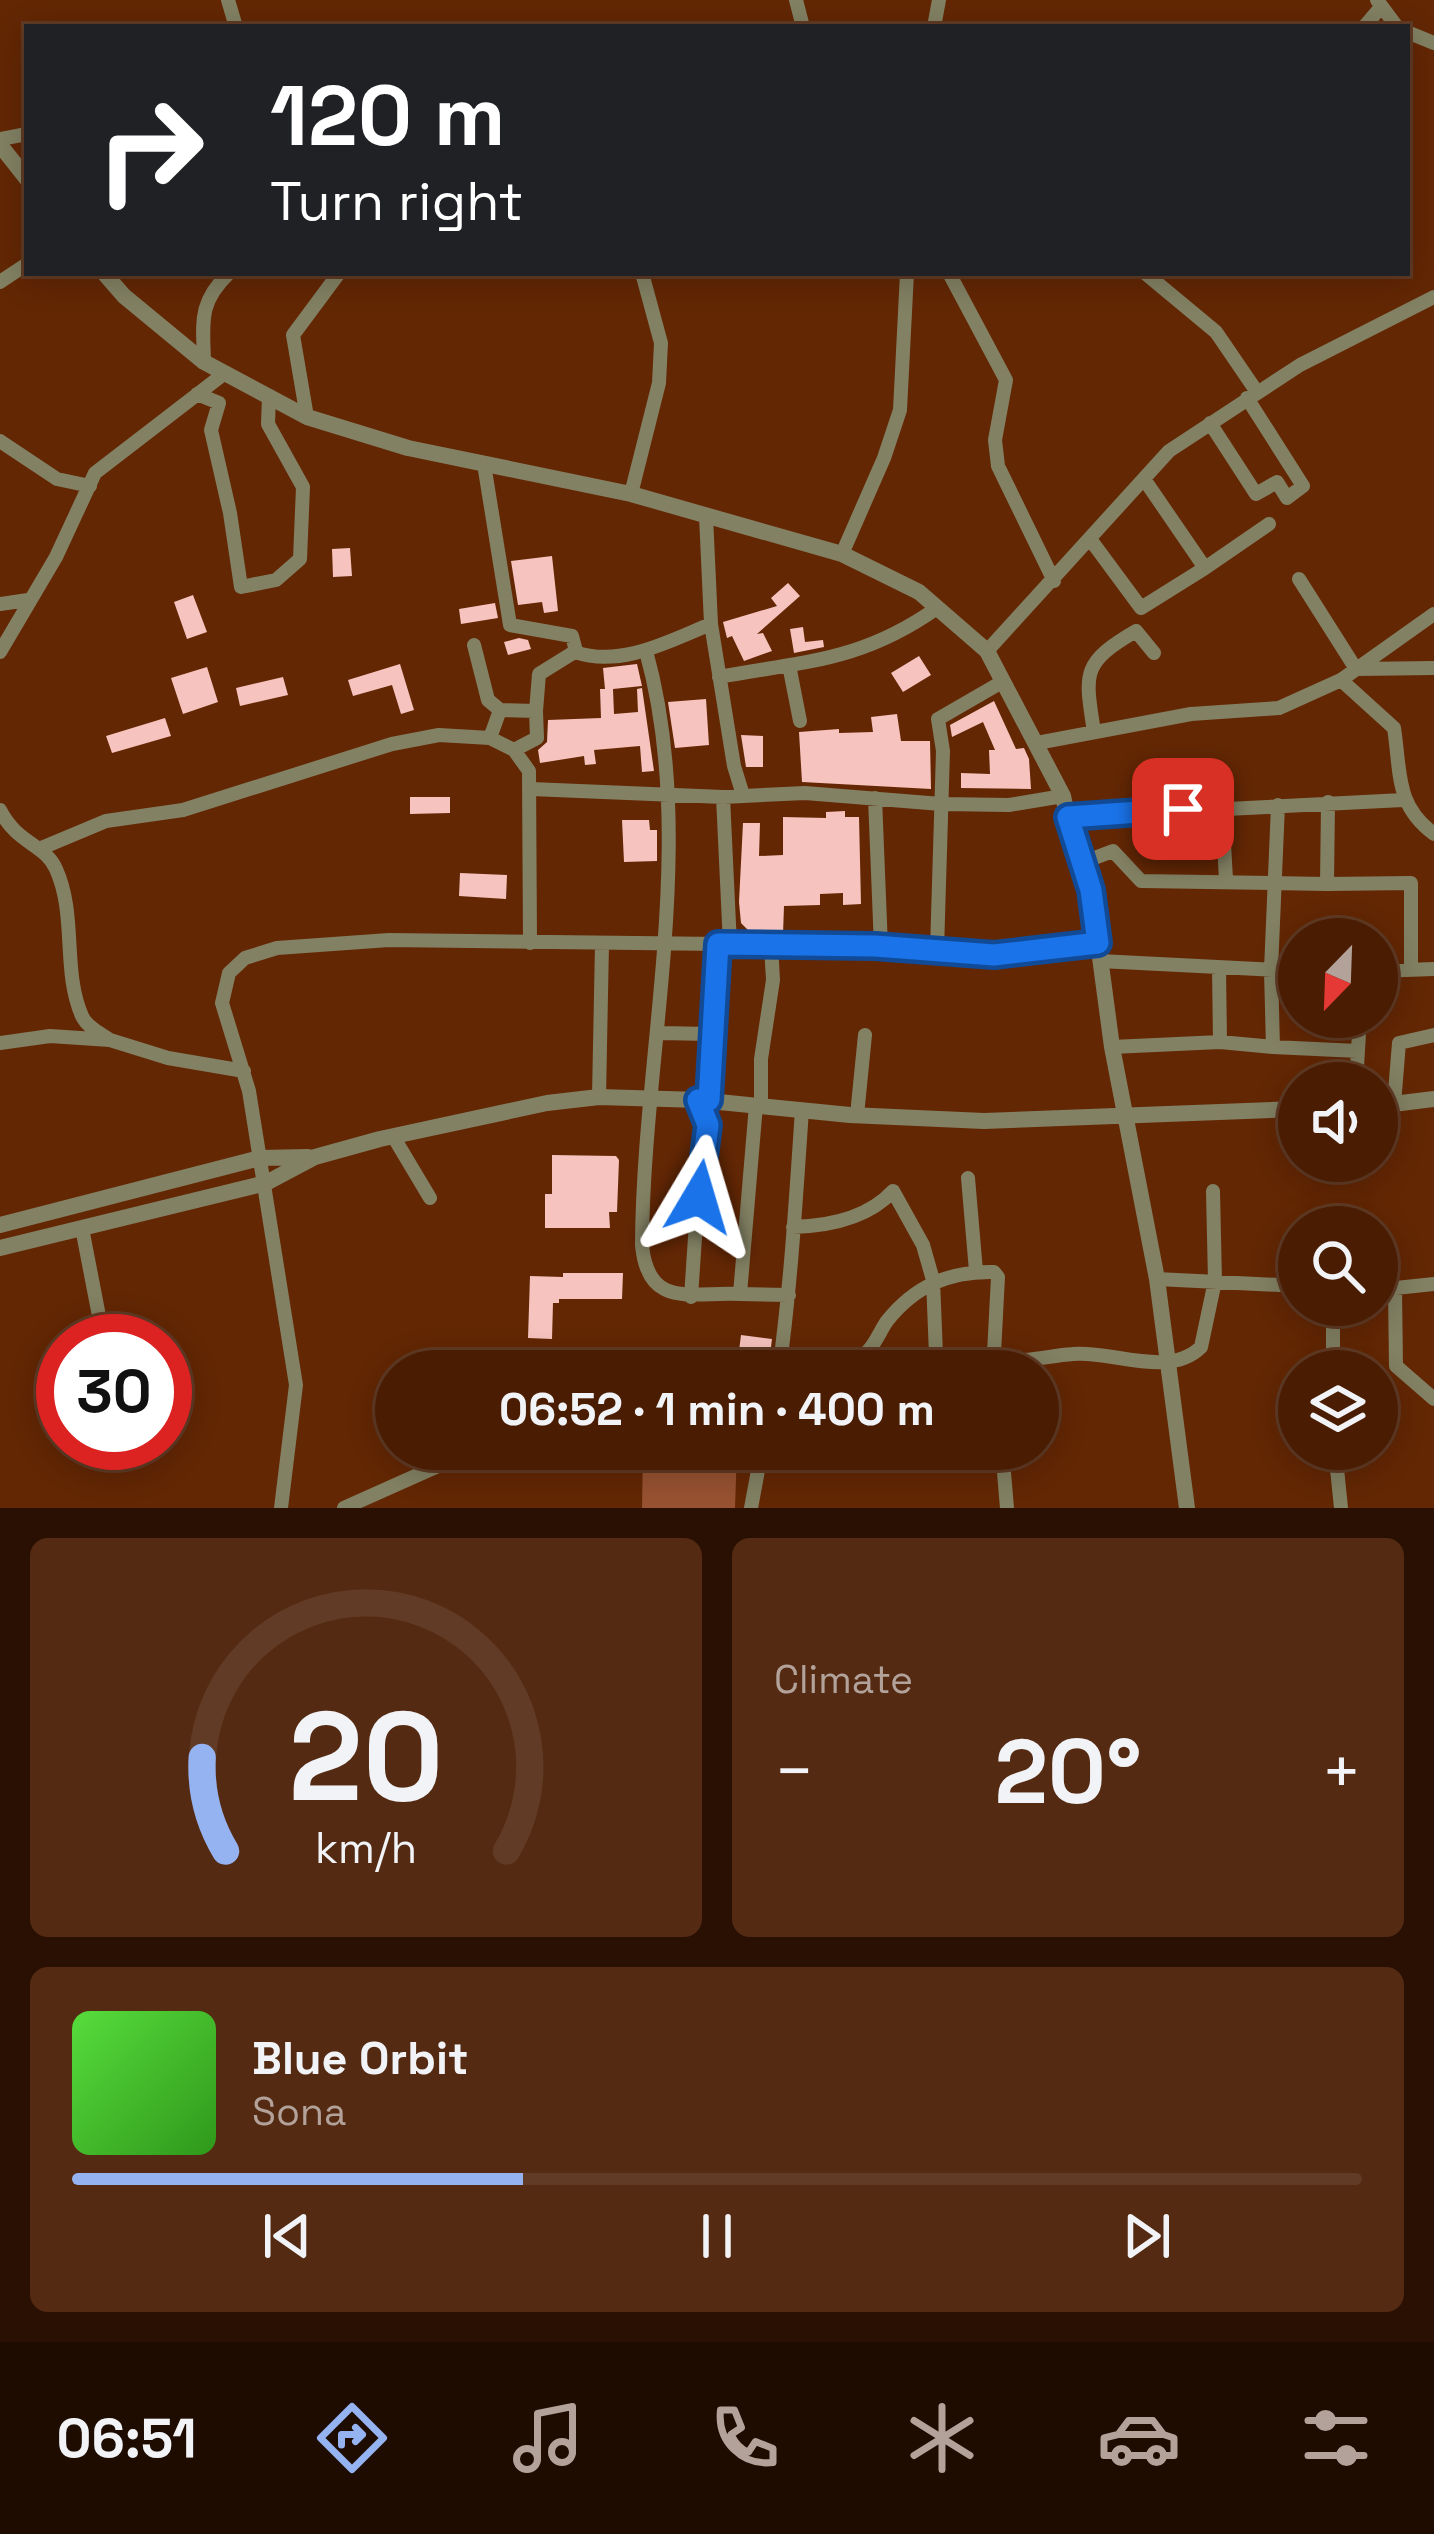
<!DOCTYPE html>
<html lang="en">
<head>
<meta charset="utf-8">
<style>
  :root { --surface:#4a1d03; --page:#542a12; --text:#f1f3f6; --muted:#b2a29a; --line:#613b25; --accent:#95b2f1 }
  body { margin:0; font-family:"Space Grotesk",sans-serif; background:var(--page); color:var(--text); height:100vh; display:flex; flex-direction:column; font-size:45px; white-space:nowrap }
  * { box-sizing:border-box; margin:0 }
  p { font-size:39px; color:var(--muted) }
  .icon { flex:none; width:66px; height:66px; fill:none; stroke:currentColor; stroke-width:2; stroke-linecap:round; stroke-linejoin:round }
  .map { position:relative; height:1508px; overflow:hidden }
  .sheet { display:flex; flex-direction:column; gap:30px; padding:30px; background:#291002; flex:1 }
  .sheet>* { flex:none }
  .hud { position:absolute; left:24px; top:24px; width:1386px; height:252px; border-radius:0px; box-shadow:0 6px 30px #0003,0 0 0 3px var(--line); background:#202124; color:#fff; overflow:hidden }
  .needle { width:78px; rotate:203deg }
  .controls { position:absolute; left:1278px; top:918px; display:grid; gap:24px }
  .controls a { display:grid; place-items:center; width:120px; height:120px; border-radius:50%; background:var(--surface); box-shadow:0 6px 30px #0003,0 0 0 3px var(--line); font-size:60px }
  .speed { position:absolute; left:36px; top:1314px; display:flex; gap:24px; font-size:60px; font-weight:700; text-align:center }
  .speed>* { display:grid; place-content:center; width:156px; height:156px; border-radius:50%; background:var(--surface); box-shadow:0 6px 30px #0003,0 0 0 3px var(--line); line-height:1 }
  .speed .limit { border:18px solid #d22; background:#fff; color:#111 }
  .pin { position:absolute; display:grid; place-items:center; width:102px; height:102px; color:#fff; margin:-51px; border-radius:24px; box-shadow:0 6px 18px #0006 }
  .me { position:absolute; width:132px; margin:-66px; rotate:7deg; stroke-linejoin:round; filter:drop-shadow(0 0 9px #0008) }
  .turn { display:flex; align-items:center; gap:42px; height:252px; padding:0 48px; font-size:54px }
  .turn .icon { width:156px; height:156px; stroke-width:2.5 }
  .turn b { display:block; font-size:84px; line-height:102px }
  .big { font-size:90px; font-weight:600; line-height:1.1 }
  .sheet .widget { flex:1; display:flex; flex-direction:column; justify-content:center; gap:18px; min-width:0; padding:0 42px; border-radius:18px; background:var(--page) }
  .sheet .dial { align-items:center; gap:0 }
  .dial svg { height:312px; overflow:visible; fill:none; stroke:var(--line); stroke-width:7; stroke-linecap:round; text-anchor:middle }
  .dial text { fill:var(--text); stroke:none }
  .song { display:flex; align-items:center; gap:36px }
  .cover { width:144px; height:144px; border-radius:18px; background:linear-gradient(135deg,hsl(110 70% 55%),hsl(110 70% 35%)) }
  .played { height:12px; border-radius:6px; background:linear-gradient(90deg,var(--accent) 35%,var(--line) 35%) }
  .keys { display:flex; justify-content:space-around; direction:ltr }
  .heat { display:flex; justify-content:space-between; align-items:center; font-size:66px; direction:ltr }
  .sheet .tiles { flex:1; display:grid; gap:30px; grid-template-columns:1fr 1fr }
  .widget:last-child { grid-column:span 2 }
  .trip { position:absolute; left:375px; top:1350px; width:684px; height:120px; border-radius:60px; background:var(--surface); box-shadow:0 6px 30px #0003,0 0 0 3px var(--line); font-weight:600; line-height:120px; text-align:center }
  .tabs { display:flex; height:192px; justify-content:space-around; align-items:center; background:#1e0c01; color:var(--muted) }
  .tabs .icon { width:84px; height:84px }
  .tabs .selected { color:var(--accent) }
  .tabs b { font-size:54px; color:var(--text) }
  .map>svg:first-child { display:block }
  .green { fill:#975231 }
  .building { fill:#f6c3be }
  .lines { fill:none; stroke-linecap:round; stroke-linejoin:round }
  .minor { stroke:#838163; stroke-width:14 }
  .tertiary { stroke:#838163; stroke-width:16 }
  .route-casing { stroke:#114b97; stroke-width:30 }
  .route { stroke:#1a73e8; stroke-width:21 }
</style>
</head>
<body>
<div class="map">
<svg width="1434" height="1508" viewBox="0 0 1434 1508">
  <rect width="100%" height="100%" fill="#632704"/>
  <!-- green -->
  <path class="green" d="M643,1449H737L735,1508H642Z"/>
  <!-- building -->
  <path class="building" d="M350,548L352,576L333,577L332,549Z
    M552,556L558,611L544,613L542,602L518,605L511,561Z
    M788,583L800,596L757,634L763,633L772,651L744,661L732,636L727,638L723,622L777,606L771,598Z
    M193,595L207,632L187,639L174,602Z
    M495,603L498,618L461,624L459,609Z
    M803,627L805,642L823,640L824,647L794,653L790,629Z
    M519,638L528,640L531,649L508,655L504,642Z
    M919,656L931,675L903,692L891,673Z
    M400,664L414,710L401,714L392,685L353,696L348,680Z
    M637,664L642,686L613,689L614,714L638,712L637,689L642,688L654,771L642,772L640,746L594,750L596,764L585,765L584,756L540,763L538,750L547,742L548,720L601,718L600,689H605L603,668Z
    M207,667L218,702L183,714L171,678Z
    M283,677L288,695L240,706L236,688Z
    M706,699L709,745L675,748L668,702Z
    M994,701L1016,749L1024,748L1029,759L1031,789L961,788V773L990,774L989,750H995L983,722L952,737L950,725Z
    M897,714L901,741H930L931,789L802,782L799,732L839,729V733L873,732L871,717Z
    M165,718L171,736L112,753L106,736Z
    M741,735L763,736V767H746Z
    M410,797H450V813L410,814Z
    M845,811V817H859L861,904L843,905V893L820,894V905L784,906L783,934L751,933L741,923L739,902L743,823H760L759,856L783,855V817L826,818V812Z
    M622,820H649L650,830H657V861L624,862Z
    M460,873L507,875L506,899L459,896Z
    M552,1155L616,1156L619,1160L617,1212H609L610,1228H545V1194H552Z
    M563,1273H623L622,1299H559V1303H553L552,1339L528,1338L530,1276L563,1277Z
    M741,1335L772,1339L768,1371H742L744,1360L738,1359Z"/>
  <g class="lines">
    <!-- minor -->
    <path class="minor" d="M228,0L236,27
      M796,0L803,27
      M1377,0L1397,27
      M934,27L939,0
      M1364,27L1381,7
      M1407,32L1434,43
      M0,139L27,134
      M949,273L1006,380L995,440L998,466L1054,581
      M1145,273L1216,332L1257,392
      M0,282L27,264
      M204,362C203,322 198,303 229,273
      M197,394L219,403L211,430L230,513L241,587L276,580L300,559L303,487L268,424L269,396
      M307,417L293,335L339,273
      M1210,423L1256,494L1277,482L1287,498L1303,486L1247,398
      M0,441L57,479L90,486
      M484,464L510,625L572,636L576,651L539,674L536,711
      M631,494L659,383L661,343L642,273
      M1090,539L1141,608L1205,568L1144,479
      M842,554L884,458L900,410L907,273
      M1205,568L1269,524
      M1299,579L1356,669L1434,668
      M0,604L28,600
      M711,624L734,766L743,795
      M474,645L488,700L500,710L490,738
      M646,651C699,841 643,1052 642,1245C648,1311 694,1291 740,1294L756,1105
      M987,651L1169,451L1300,365L1434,297
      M0,652L56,557L95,473L225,373
      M575,652C621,668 669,641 711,624L706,516
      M789,665L800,721
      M719,677C806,661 862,661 937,608
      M1341,680L1394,728C1401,773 1395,805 1434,834
      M500,710L536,711L537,738L514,750
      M1094,732C1085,673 1081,663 1136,631L1154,653
      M1037,743L1191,714L1279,708L1341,680L1434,614
      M531,789L723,797L805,793L941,804L1009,805L1063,796
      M723,797L730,945
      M875,798L881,947
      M1328,802L1327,884L1411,883V970
      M1278,805L1271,970L1273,1047L1358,1051
      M1222,807L1226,880
      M0,810C17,844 45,844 56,869C77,915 62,971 82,1016C87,1027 100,1033 110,1040
      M1068,817L1403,800
      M39,849L106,821L183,810L392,744L439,735L490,738L514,750L529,771L530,943
      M1081,863L1113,851L1141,881L1327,884
      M937,950L943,751L938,719L1002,682
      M1100,961L1299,971
      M1219,968L1220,1042L1273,1047
      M1377,971L1434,969
      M659,1033L712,1034
      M0,1043L50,1036L110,1040L168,1058L244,1071
      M1112,1047L1220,1042
      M1356,1083L1360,1017
      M599,1097L602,944
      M709,1100L718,944
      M1394,1104L1399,1043L1434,1035
      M761,1106V1059L773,980L771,945
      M857,1115L865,1035
      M393,1136L430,1198
      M968,1178L976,1271
      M793,1227C830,1226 868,1218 893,1191L923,1245L933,1280L936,1355L997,1364
      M82,1228L99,1316L98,1341
      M1157,1279L1299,1286
      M1377,1290L1434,1284
      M1395,1291L1396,1366L1434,1399
      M740,1294L789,1295
      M691,1297L699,1178L708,1125L699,1100
      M779,1371C791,1284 796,1197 802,1110
      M802,1371C820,1366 851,1364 866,1353C875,1345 880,1331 887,1321C915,1286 949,1271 994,1272L998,1277L994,1353L998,1359C1026,1363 1046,1356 1073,1354C1111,1350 1169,1379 1201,1347L1215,1281L1213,1191
      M921,1371L922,1354L936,1355
      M1333,1371V1305
      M1002,1449L1007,1508
      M1335,1449L1341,1508
      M281,1508L296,1385L249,1091L222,1003L229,973L245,958L277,948L389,940L876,946L994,954L1098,943
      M344,1508L476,1449
      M751,1508L762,1449"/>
    <!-- tertiary -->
    <path class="tertiary" d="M0,145L27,179
      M104,273L124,296L204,362L307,417L408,448L631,494L842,554L919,592L987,651L1063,796L1073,843L1091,890L1112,1047L1157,1279L1187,1508
      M1377,1106L1434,1099
      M0,1225L260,1158L308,1157
      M0,1248L266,1183L315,1157L380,1139L547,1103L599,1097L699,1100L850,1115L984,1121L1299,1109"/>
  </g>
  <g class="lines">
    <!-- route casing -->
    <g class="route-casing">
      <path id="route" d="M699,1197L708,1125L698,1100H709L718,944L875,946L994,955L1098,943L1091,890L1068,817L1183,809"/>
    </g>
    <!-- route -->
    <use href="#route" class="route"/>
  </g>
</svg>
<div class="controls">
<a><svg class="needle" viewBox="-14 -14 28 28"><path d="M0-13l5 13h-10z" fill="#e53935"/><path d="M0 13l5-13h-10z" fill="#b2a29a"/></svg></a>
<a><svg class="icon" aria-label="sound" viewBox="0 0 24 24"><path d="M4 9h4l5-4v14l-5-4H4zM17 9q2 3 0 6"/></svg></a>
<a><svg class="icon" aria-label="search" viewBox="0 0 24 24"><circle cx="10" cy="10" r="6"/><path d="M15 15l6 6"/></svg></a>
<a><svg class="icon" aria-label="layers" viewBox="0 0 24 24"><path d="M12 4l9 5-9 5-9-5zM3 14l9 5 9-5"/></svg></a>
</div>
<div class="speed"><div class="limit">30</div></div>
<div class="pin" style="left:1183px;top:809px;background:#d93025"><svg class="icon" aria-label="arrive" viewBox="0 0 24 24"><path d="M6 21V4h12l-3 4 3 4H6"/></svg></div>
<svg class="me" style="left:699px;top:1197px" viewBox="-20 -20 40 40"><path d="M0-17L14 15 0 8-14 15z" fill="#1a73e8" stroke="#fff" stroke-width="4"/></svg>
<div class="trip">06:52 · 1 min · 400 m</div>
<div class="hud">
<div class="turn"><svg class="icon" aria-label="right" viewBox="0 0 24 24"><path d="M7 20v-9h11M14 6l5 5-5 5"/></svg><div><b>120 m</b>Turn right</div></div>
</div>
</div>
<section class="sheet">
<div class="tiles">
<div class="widget dial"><svg viewBox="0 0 100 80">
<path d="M14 69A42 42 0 1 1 86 69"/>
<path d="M14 69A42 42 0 0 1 8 45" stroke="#95b2f1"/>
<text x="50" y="56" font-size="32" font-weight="700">20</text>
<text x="50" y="72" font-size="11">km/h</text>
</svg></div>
<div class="widget"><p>Climate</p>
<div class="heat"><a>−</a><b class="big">20°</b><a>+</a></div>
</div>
<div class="widget">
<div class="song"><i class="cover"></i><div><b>Blue Orbit</b><p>Sona</p></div></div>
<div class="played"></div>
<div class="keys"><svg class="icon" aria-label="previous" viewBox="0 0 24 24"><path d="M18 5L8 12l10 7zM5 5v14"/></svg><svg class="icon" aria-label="pause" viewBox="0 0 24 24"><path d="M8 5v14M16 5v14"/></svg><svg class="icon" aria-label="next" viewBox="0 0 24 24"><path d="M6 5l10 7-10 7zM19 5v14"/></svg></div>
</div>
</div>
</section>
<nav class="tabs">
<b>06:51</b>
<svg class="icon selected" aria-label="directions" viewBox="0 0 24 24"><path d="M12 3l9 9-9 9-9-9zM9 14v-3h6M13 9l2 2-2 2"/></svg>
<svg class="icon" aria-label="music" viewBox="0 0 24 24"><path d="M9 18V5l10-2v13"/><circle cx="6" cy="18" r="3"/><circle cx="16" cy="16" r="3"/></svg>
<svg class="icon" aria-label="phone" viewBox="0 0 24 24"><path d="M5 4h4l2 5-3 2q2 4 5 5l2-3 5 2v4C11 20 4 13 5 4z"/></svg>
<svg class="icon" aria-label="climate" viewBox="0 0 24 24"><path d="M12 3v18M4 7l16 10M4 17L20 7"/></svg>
<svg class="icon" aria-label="car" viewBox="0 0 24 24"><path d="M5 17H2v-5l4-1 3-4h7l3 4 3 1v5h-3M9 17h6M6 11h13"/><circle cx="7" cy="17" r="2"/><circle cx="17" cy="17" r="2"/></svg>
<svg class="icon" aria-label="filters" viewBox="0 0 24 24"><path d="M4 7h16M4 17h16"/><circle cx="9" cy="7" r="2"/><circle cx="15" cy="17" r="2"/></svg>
</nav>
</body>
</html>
